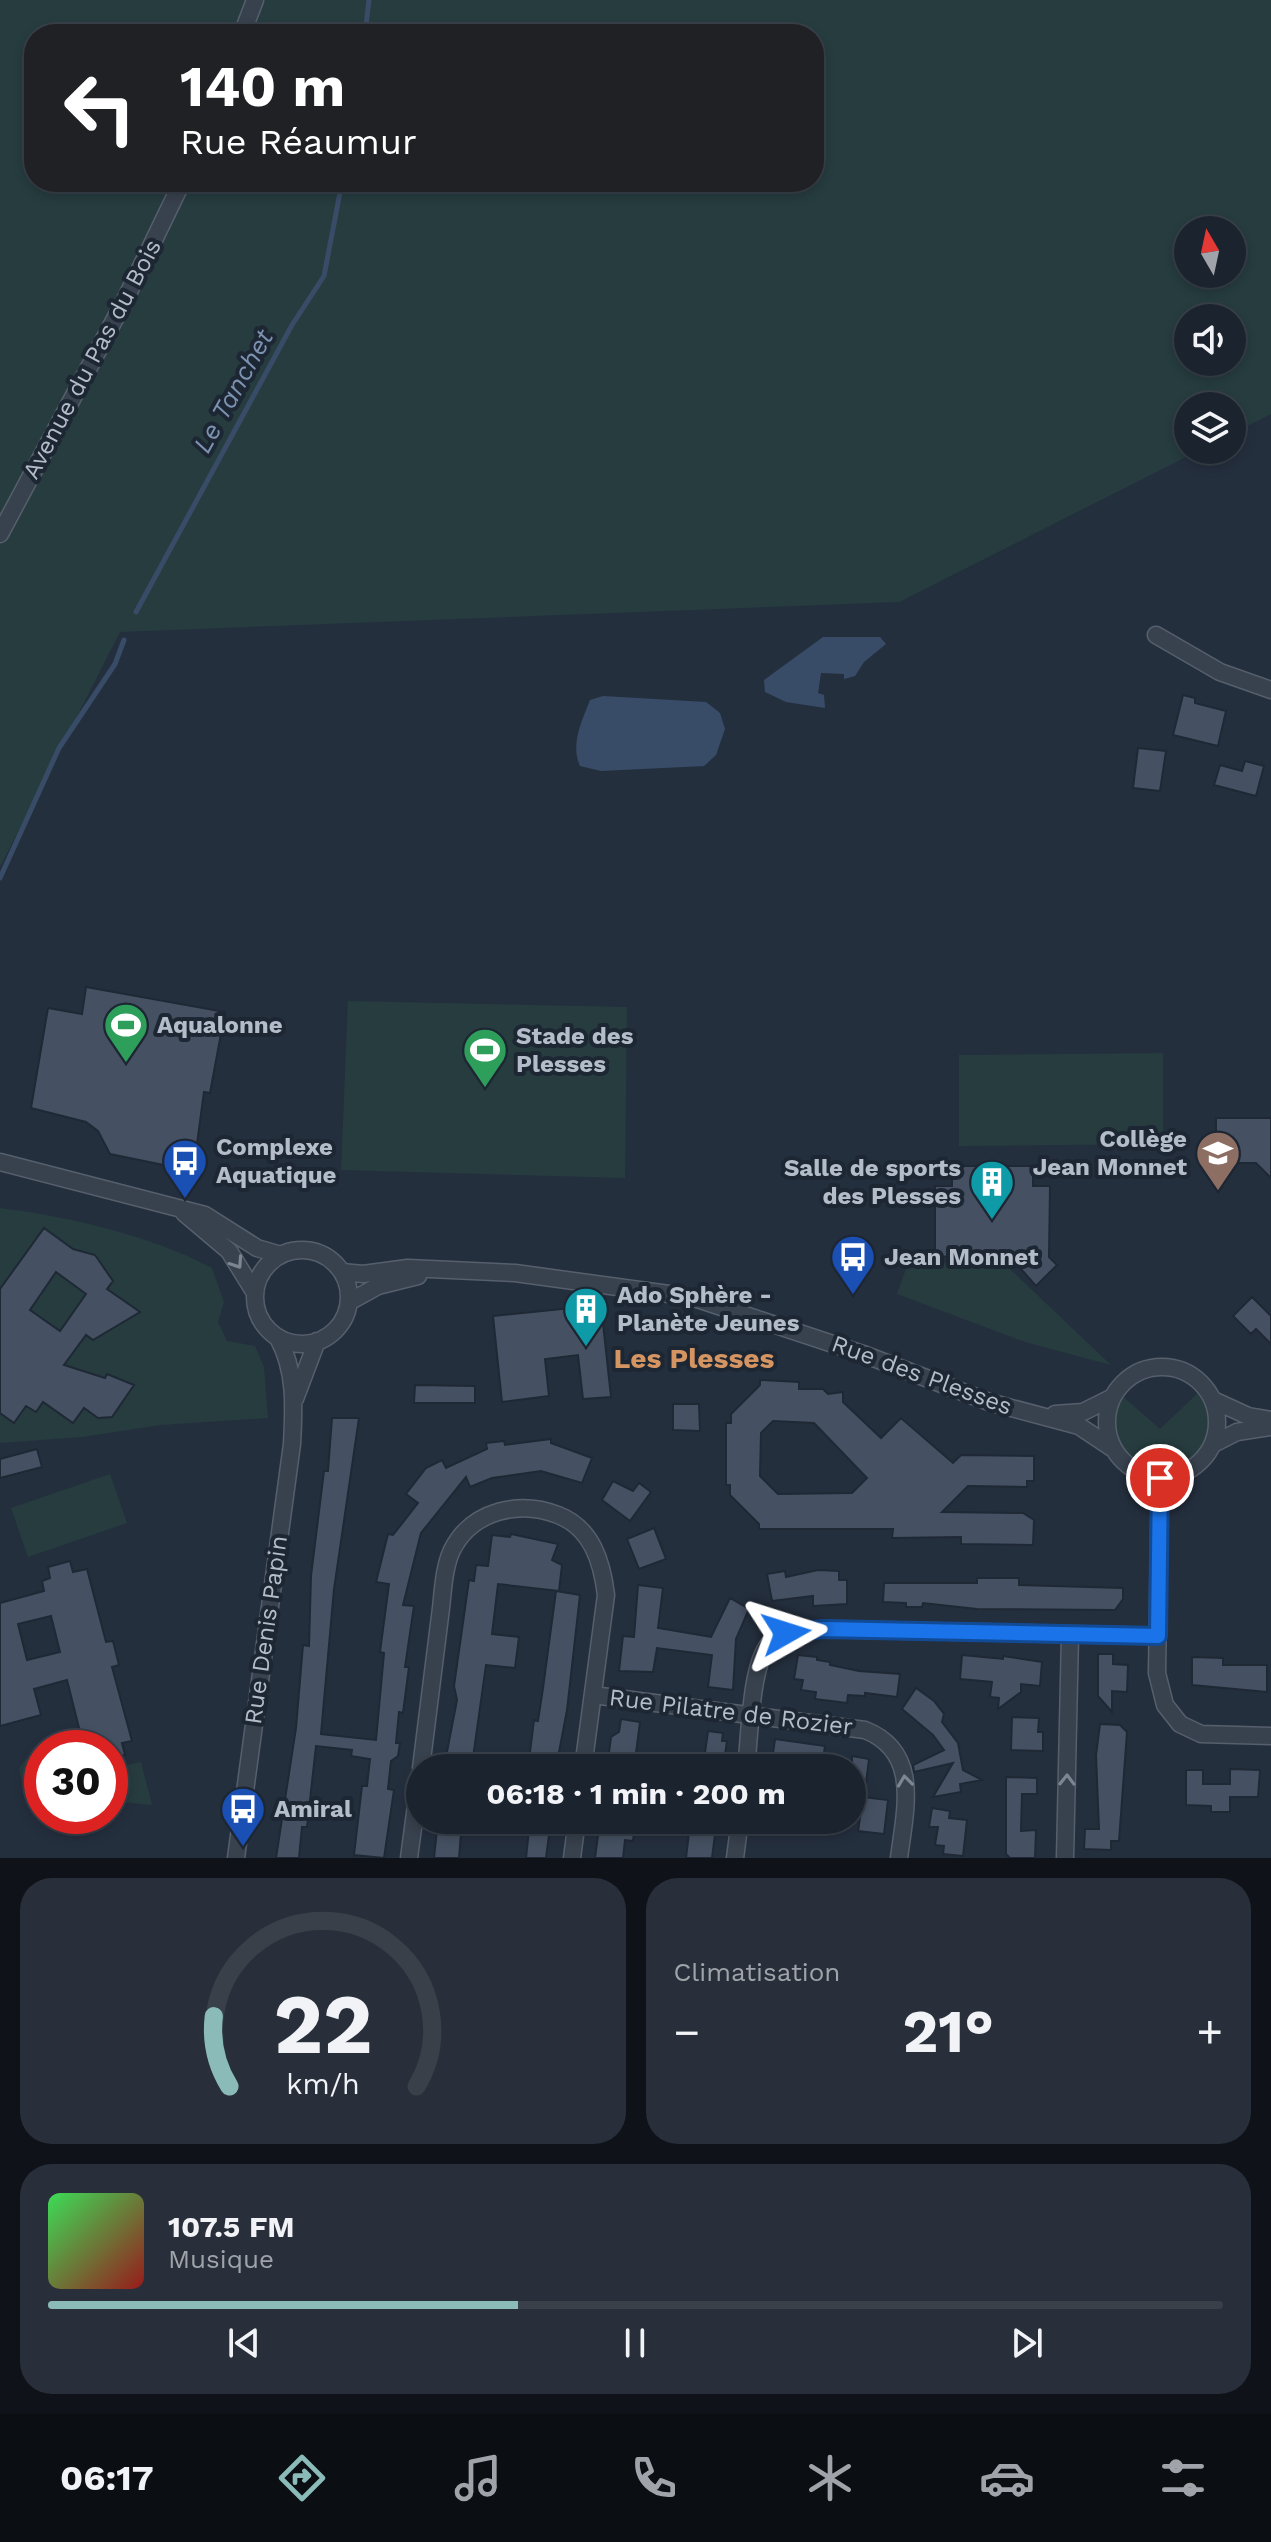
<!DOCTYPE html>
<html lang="fr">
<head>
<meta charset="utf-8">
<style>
  :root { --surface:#1b232e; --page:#282f3a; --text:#f1f3f6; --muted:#a0a4aa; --line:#39404a; --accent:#8bbbb9 }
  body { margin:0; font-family:"Work Sans",sans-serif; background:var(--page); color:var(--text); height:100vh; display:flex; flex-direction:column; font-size:30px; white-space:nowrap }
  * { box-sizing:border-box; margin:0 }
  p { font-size:26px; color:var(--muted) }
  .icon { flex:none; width:44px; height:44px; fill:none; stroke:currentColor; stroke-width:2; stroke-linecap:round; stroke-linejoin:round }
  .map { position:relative; height:1858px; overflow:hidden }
  .sheet { display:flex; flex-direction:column; gap:20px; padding:20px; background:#0f1319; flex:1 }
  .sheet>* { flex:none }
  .top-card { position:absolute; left:24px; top:24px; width:800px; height:168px; border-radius:32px; box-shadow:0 4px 12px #0003,0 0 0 2px var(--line); background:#202124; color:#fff; overflow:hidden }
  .needle { width:52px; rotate:351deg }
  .buttons { position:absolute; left:1174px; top:216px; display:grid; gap:16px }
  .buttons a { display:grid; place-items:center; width:72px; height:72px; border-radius:50%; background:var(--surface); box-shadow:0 4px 12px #0003,0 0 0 2px var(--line); font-size:40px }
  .speed { position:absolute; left:24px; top:1730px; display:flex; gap:16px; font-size:40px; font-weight:700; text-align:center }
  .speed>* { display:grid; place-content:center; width:104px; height:104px; border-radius:50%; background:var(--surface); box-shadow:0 4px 12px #0003,0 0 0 2px var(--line); line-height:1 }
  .speed .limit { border:12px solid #d22; background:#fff; color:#111 }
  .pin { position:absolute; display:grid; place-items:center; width:68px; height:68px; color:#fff; margin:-34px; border:4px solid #fff; border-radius:50%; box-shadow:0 2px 8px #0007 }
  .me { position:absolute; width:88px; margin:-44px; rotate:84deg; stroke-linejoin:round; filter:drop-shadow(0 0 6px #0008) }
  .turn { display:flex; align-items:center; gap:28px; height:168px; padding:0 24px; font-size:36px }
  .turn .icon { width:104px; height:104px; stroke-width:2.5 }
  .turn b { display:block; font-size:56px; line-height:68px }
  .big { font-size:60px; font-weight:700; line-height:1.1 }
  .sheet .widget { flex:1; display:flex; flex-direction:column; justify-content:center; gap:12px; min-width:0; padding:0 28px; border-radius:32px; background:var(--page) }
  .sheet .dial { align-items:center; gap:0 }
  .dial svg { height:208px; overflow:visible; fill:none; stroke:var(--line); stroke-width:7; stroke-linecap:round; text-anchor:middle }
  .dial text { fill:var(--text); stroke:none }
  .song { display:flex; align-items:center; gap:24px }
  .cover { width:96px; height:96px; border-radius:12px; background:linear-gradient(135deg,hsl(130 70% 55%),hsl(0 70% 35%)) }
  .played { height:8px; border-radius:4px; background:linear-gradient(90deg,var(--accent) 40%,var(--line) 40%) }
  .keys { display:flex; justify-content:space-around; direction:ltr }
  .heat { display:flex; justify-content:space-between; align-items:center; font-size:44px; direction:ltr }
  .sheet .tiles { flex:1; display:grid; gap:20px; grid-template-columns:1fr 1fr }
  .widget:last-child { grid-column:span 2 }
  .trip { position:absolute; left:406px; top:1754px; width:460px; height:80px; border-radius:40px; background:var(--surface); box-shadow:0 4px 12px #0003,0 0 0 2px var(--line); font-weight:700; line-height:80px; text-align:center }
  .tab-bar { display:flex; height:128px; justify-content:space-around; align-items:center; background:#0b0e12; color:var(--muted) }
  .tab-bar .icon { width:56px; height:56px }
  .tab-bar .active { color:var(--accent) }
  .tab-bar b { font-size:36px; color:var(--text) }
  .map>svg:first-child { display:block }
  .green { fill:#263c3f; fill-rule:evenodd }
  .water { fill:#394c67 }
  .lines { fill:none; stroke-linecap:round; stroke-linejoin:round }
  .stream { stroke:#394c67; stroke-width:5 }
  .building { fill:#455162; stroke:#1f2835; stroke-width:2; fill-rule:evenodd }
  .minor-casing { stroke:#565f6c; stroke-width:19 }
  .minor { stroke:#38414e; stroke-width:16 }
  .oneway { stroke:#7c8592 }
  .route-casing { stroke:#114b97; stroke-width:20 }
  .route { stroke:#1a73e8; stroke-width:14 }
  .labels { text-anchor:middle; stroke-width:8; stroke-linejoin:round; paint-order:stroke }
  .street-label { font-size:24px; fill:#b4bcc9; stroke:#1d2633 }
  .poi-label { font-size:24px; font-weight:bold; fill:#b4bcc9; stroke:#1d2633; text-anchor:start }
  .water-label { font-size:26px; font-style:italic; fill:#7c92b1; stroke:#1d2633 }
  .quarter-label { font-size:28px; font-weight:bold; fill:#d59563; stroke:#1d2633 }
</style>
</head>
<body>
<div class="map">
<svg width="1271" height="1858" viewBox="0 0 1271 1858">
  <rect width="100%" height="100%" fill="#242f3e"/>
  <!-- green -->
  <path class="green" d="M0,0H1271V414L1232,434V406H1188V450H1200L899,602L120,632L0,867ZM34,34H814V182H34ZM1188,230H1232V274H1188ZM1188,318H1232V362H1188Z
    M348,1001L627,1007L625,1178L341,1170Z
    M1163,1053V1144L959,1146V1055Z
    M0,1208C67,1216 152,1236 212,1268L224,1302L218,1322L227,1341L255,1346L264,1367L268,1418L161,1425L82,1437L0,1443Z
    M914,1261L1009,1268L1111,1365L1025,1342L897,1294L908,1263Z
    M1200,1391C1251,1485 1079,1504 1120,1394L1160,1429Z
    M110,1474L127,1523L28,1557L11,1508Z
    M42,1751V1795L27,1806L19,1768L30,1754Z
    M141,1762L152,1805L110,1801V1769Z"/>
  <!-- water -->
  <path class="water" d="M823,637H880L886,644L864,662L855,676L844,679V674L821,673L818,693L824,695L825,708L786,702L765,692L764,680Z
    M603,696L706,702L720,713L725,729L716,755L704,766L601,771L580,766C570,744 582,721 590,700Z"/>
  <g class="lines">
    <!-- stream -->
    <path class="stream" d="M365,34L369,0
      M136,612L292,325L324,276L342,182
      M0,878L59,748L115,664L124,640"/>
  </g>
  <!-- building -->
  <path class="building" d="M1183,695L1195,698V703L1226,711L1218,746L1173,735Z
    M1138,748L1166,751L1160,791L1133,788Z
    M1245,761L1264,766L1256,796L1214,785L1220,765L1242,771Z
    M86,987L225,1012L210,1093L204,1092L194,1166L188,1170L110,1154L98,1131L86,1122L31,1108L48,1008L82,1014Z
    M1216,1118H1271V1178L1256,1163H1216Z
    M952,1166H1033V1186H1050L1049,1257L1057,1265L1036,1286L1014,1261L935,1256V1186H952Z
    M44,1228L73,1249L95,1255L113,1281L107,1289L140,1312L93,1340L86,1335L64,1365L105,1378L107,1374L134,1385L112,1417L98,1418L84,1408L73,1423L43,1402L36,1412L26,1406L14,1423L0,1413V1289ZM56,1272L86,1294L60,1331L30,1310Z
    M1252,1297L1271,1316V1344L1256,1329L1251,1334L1233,1316Z
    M601,1305L611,1397L583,1399L578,1355L545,1359L549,1396L502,1402L493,1316Z
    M760,1380L799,1382V1389H823L828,1394L843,1392V1402L881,1438L901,1418L953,1463L961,1455L1034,1456V1481H1027V1487L968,1486L942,1512L1023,1513L1034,1520L1033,1545L961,1544V1537L892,1538L893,1529H759V1524L730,1495V1485H726V1423H731V1414L760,1385ZM773,1421L814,1423L867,1478L852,1493L778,1494L760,1476L761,1433Z
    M415,1385L475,1386V1403H414Z
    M673,1404H699L700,1431L673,1430Z
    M332,1418H359L334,1589L321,1734L376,1740L384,1653L380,1652L389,1584L376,1582L388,1534L393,1535L418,1503L406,1494L426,1468L442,1460L446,1468L487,1449L486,1443L504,1441L505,1445L551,1439V1443L592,1458L582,1483L541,1471L492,1478L470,1487L466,1477L421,1533L403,1605L414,1606L405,1667H409L403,1713L399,1712L396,1743H400L398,1756L391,1761L388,1789L394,1790L384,1858L354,1855L362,1786H367L370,1759L351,1756L352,1750L316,1746L307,1827H302L299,1858H276L296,1728L303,1645L309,1646L311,1576L324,1471H328Z
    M37,1449L42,1467L0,1478V1459Z
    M613,1481L633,1491L639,1483L651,1492L630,1521L602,1500Z
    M654,1528L666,1559L639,1569L627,1539Z
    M511,1534L558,1544L552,1560L562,1565L559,1591L498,1584L492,1634L519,1637L515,1668L486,1665L472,1765L445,1762L457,1700L454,1686L469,1580L474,1581L476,1565L488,1566L492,1535L510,1537Z
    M70,1561L73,1572L87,1569L106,1642L113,1641L119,1665L112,1667L132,1741L122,1743L125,1755L110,1758V1748H84L67,1680L34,1689L41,1715L0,1726V1603L44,1591L42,1581L50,1578L48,1567ZM51,1616L60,1652L27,1660L18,1624Z
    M818,1570L839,1571V1580H847V1604L813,1606V1596L772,1601L767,1574L785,1571L786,1577Z
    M977,1578H1019V1585L1123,1588V1599L1115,1610L977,1609L923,1603L922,1607H906V1603L883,1602L884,1583H977Z
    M638,1585L663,1588L658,1628L711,1637L730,1598L749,1609L736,1639L733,1690L708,1687L712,1655L657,1648L653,1672L619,1671L623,1636L634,1637Z
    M556,1591L580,1595L567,1710L556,1768H528L534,1720L538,1721L543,1688Z
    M1098,1654H1113V1664L1128,1665L1127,1692L1112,1691V1712L1098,1696Z
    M798,1655L817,1657V1660L830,1662V1665L859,1671L900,1674L897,1697L865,1693V1696L848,1695L847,1703L815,1699L816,1692L801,1690L803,1680L794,1679Z
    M962,1655L1003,1659V1656L1042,1662L1040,1686L1021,1684V1692L998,1709L999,1698L990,1697L992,1682L960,1679Z
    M1192,1657L1223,1658V1665H1267V1692L1192,1685Z
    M916,1688L934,1701L944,1714L942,1722L958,1743L963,1770L982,1780L960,1784L961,1792L933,1797L953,1763L914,1772L913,1765L944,1750L933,1735L902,1709Z
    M1012,1717L1039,1718L1038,1732H1043V1751L1011,1750Z
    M621,1719L640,1722L636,1753H632L630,1768H607L611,1737L619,1732Z
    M1100,1724L1120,1725L1127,1732L1119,1841H1111V1850L1084,1849L1085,1829H1099L1096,1755Z
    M708,1731L723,1733L722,1741H727L724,1762L704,1760Z
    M775,1739L825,1746L822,1767L790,1762L789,1768H771Z
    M852,1756L869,1759L866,1783L852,1781Z
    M1230,1769L1260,1770L1258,1797H1230V1812H1211V1806L1186,1805V1770H1203V1784H1230Z
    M1006,1777L1037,1778V1794H1022L1021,1831L1036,1830L1035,1858H1010L1006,1854Z
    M863,1797L888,1800L884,1834L858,1831Z
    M932,1808L950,1811L949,1818L967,1820L963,1856L943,1854L944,1846L935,1845L938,1827H929Z
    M438,1820L462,1821L459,1858H434Z
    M530,1820H551L546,1858H526Z
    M608,1820L635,1823L633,1841L625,1840L623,1858H595L599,1828L605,1829Z
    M751,1820H790L788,1835L750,1830Z
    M690,1824L716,1827L712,1858H686Z"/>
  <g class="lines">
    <!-- minor casing -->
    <g class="minor-casing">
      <path id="minor" d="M242,34L255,0
        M0,534L125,300L182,182
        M1156,635L1220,672L1271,690
        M0,1162L205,1215L257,1248L281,1255
        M184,1213L229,1251L255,1293
        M255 1297a47 47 0 1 1 94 0a47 47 0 1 1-94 0Z
        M342,1272L363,1274L408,1268L515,1273L691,1297L863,1354L989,1402L1079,1426L1112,1448
        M349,1302L378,1286L418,1276
        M1107 1422a55 55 0 1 1 110 0a55 55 0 1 1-110 0Z
        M295,1399L317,1341
        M1213,1400L1248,1416L1271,1420
        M1055,1414L1083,1412L1111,1398
        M1213,1444L1237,1432L1271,1427
        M1160,1478L1157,1673L1165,1705L1180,1724L1201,1734L1271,1736
        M593,1695L865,1730C921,1752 905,1810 899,1858
        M421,1768C427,1717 434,1667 440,1616C443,1595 443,1569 452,1550C472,1510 520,1500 558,1515C592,1528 602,1562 606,1595L583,1768
        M746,1768C750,1738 750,1657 773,1640C787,1630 807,1631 823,1629L1158,1636
        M236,1858L292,1444C294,1408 296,1370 278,1338
        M409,1858L420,1775
        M572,1858L577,1820
        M735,1858L740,1820
        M1065,1858L1070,1635"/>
    </g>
    <!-- minor -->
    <use href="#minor" class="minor"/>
  </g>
  <!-- one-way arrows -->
  <defs><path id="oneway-chevron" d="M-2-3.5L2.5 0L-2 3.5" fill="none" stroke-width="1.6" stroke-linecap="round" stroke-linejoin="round" transform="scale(2)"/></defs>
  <g class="oneway">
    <use href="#oneway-chevron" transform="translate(237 1263) rotate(56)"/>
    <use href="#oneway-chevron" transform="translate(1067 1780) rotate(-89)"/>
    <use href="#oneway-chevron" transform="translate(905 1781) rotate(-97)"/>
  </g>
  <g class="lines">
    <!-- route casing -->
    <g class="route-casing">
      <path id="route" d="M786,1633L823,1629L1158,1636L1160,1478"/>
    </g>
    <!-- route -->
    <use href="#route" class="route"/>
  </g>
  <!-- icons -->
  <defs>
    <g id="stadium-pin" transform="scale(2.3)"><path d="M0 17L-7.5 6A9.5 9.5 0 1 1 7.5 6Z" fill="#2e9e5b" stroke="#1d2633"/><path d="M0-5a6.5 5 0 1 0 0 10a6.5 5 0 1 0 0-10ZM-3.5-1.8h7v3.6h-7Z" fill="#fff"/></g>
    <g id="school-pin" transform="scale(2.3)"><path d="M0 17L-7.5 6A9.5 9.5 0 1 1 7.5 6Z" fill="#8d6e63" stroke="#1d2633"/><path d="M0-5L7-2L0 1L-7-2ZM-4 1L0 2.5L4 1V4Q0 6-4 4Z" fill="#fff"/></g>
    <g id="bus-pin" transform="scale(2.3)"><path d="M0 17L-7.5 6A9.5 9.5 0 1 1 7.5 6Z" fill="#1a4fb4" stroke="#1d2633"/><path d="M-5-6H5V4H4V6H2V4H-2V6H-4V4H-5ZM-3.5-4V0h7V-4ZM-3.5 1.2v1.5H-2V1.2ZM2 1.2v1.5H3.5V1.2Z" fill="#fff"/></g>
    <g id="building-pin" transform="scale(2.3)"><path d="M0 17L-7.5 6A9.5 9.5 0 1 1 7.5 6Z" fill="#0f9aa8" stroke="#1d2633"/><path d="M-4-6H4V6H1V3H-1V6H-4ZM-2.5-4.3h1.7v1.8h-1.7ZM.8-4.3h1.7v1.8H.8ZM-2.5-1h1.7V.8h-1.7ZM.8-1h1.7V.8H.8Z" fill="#fff"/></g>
  </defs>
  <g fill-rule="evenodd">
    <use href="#stadium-pin" x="126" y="1025"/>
    <use href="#stadium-pin" x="485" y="1050"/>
    <use href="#school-pin" x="1218" y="1153"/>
    <use href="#bus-pin" x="185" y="1161"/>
    <use href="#building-pin" x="992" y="1182"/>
    <use href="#bus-pin" x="853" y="1257"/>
    <use href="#building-pin" x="586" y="1309"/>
    <use href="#bus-pin" x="243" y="1809"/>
  </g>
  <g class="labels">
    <!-- street labels -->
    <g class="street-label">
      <text transform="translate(92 359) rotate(-62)" y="8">Avenue du Pas du Bois</text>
      <text transform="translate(922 1375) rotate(20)" y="8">Rue des Plesses</text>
      <text transform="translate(266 1630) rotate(-82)" y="8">Rue Denis Papin</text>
      <text transform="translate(731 1712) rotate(7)" y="8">Rue Pilatre de Rozier</text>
    </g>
    <!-- poi labels -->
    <g class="poi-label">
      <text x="157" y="1033">Aqualonne</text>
      <text x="516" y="1044">Stade des<tspan x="516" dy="28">Plesses</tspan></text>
      <text x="1187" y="1147" text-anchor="end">Collège<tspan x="1187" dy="28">Jean Monnet</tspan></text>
      <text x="216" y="1155">Complexe<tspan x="216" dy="28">Aquatique</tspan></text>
      <text x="961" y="1176" text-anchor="end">Salle de sports<tspan x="961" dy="28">des Plesses</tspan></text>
      <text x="884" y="1265">Jean Monnet</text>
      <text x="617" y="1303">Ado Sphère -<tspan x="617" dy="28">Planète Jeunes</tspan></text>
      <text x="274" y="1817">Amiral</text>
    </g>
    <!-- water labels -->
    <g class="water-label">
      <text transform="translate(233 391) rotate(-61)" y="9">Le Tanchet</text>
    </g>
    <!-- quarter labels -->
    <g class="quarter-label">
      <text x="694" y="1368">Les Plesses</text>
    </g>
  </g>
</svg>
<div class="buttons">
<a><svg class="needle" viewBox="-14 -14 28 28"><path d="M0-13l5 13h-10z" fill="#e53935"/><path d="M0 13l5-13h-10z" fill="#a0a4aa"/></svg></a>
<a><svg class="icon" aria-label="sound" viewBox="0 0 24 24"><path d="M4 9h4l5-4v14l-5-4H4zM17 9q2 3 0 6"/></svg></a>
<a><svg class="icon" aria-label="layers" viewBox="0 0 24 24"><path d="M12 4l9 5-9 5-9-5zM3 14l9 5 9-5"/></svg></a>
</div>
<div class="speed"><div class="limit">30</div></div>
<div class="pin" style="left:1160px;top:1478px;background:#d93025"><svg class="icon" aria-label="arrive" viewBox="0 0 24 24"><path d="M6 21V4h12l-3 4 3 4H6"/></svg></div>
<svg class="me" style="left:786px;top:1633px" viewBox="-20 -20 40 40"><path d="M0-17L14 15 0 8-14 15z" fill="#1a73e8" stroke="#fff" stroke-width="4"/></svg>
<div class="trip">06:18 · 1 min · 200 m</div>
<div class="top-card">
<div class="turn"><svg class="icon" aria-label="left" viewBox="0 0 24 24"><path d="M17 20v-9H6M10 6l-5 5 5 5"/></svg><div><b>140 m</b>Rue Réaumur</div></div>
</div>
</div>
<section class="sheet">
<div class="tiles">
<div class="widget dial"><svg viewBox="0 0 100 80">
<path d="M14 69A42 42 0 1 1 86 69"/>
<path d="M14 69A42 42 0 0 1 8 42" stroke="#8bbbb9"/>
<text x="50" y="56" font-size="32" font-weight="700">22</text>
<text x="50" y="72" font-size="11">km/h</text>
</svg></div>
<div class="widget"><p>Climatisation</p>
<div class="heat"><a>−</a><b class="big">21°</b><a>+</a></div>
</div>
<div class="widget">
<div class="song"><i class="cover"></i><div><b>107.5 FM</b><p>Musique</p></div></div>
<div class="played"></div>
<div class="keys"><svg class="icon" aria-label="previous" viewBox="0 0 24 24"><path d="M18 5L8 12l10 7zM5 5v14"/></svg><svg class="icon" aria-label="pause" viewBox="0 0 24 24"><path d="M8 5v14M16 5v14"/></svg><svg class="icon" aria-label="next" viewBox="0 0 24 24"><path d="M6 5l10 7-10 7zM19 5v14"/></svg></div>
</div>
</div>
</section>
<nav class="tab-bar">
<b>06:17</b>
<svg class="icon active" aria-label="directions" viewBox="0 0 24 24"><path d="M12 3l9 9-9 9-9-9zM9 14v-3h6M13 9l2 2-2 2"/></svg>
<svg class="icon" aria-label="music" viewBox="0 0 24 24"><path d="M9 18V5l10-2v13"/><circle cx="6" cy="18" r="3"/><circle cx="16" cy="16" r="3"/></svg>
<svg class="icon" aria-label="phone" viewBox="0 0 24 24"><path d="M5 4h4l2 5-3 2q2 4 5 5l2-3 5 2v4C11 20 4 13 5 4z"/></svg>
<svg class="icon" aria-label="climate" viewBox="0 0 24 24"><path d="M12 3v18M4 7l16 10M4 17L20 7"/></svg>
<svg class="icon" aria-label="car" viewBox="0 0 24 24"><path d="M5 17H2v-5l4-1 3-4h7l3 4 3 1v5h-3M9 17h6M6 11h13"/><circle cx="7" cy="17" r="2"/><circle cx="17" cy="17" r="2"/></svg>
<svg class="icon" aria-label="filters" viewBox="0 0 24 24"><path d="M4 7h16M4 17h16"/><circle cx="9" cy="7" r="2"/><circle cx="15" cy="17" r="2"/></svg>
</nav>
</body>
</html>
